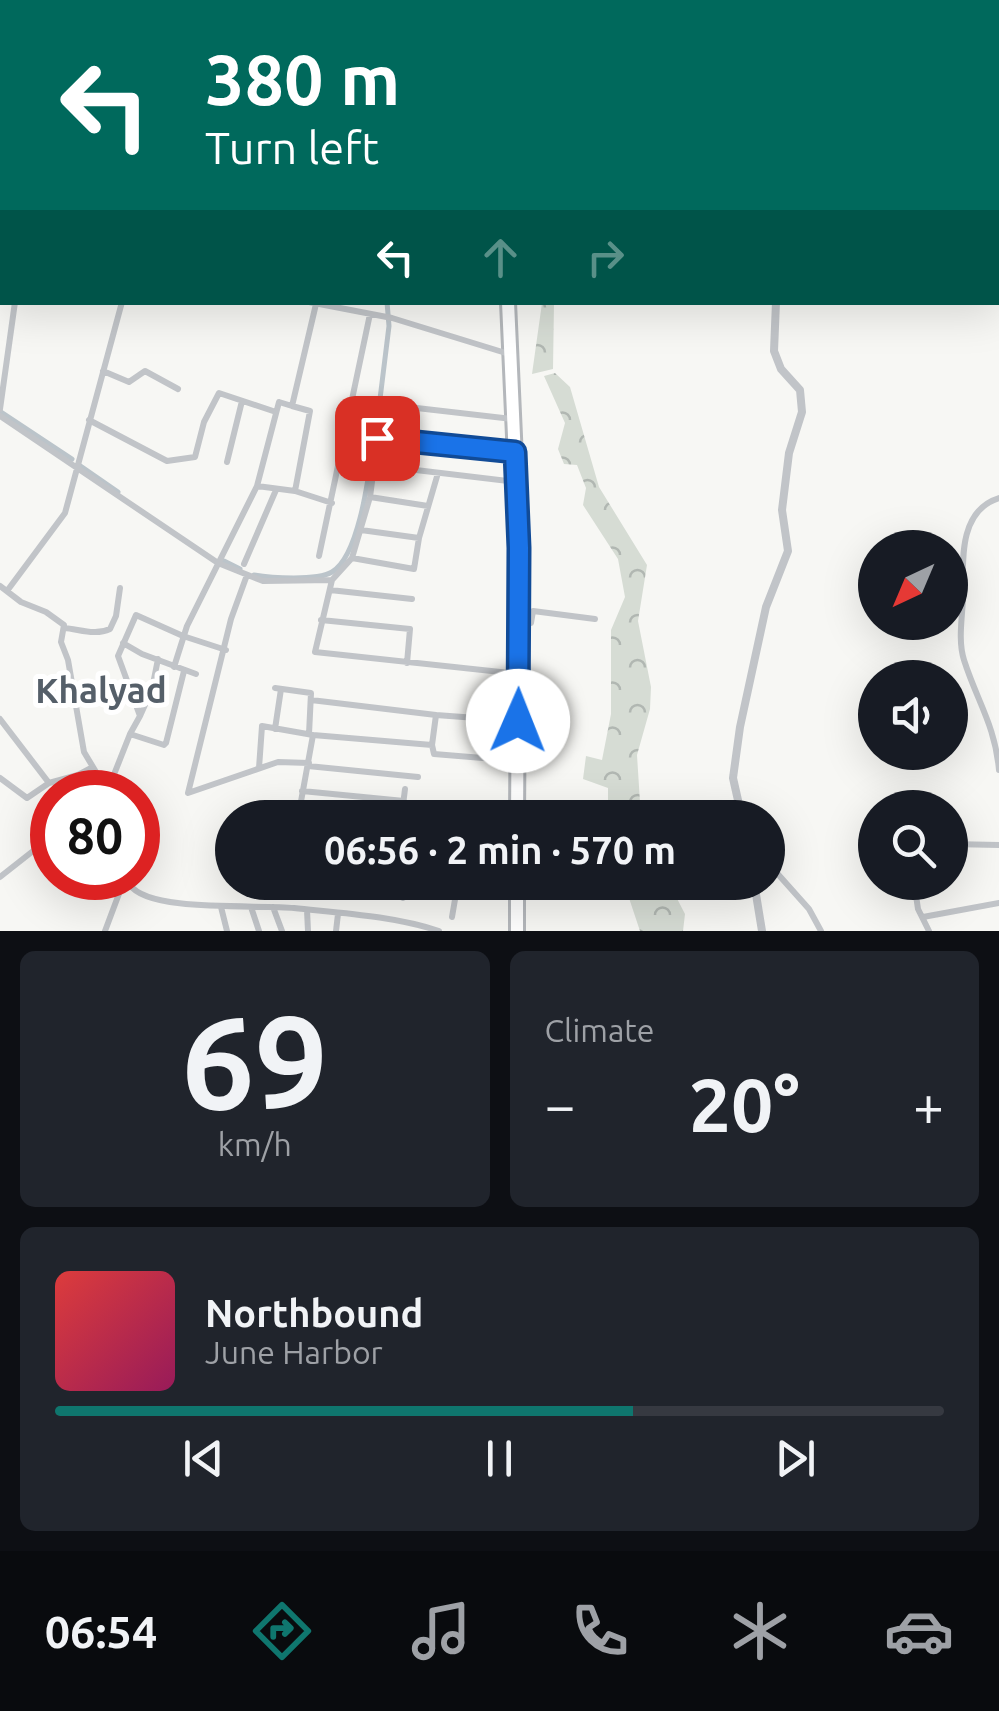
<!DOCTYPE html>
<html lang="en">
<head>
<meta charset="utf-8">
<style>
  :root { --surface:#171b24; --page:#20242c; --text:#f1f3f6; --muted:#9ea1a6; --line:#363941; --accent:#0f766e }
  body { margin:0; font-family:Ubuntu,sans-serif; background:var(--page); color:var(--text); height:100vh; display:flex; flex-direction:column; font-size:38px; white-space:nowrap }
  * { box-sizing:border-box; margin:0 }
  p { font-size:32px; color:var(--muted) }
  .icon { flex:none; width:55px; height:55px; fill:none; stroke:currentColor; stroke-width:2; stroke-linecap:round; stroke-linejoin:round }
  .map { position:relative; height:931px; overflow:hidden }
  .details { display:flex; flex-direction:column; gap:20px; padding:20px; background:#0d0f14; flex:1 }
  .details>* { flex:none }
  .hud { position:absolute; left:0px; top:0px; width:1000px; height:305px; box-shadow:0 10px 40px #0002; background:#00695c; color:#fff; overflow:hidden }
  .needle { width:65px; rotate:224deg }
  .tools { position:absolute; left:858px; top:530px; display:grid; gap:20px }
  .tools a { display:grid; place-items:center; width:110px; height:110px; border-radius:50%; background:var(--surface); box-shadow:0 10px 40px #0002; font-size:50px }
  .speed { position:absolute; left:30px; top:770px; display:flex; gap:20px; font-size:50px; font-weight:700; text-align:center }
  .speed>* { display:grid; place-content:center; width:130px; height:130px; border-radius:50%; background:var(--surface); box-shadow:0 10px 40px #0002; line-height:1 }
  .speed .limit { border:15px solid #d22; background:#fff; color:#111 }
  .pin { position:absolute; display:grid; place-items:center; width:85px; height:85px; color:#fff; margin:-42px; border-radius:20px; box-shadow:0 5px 15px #0006 }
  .me { position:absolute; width:110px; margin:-55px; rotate:1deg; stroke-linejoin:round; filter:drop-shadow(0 0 8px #0008) }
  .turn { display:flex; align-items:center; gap:35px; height:210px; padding:0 40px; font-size:45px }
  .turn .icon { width:130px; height:130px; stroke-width:2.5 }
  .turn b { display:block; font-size:70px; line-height:85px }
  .lanes { display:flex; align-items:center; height:95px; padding:0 40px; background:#0003; justify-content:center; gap:50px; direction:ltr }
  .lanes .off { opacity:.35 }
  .big { font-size:75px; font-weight:700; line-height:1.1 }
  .details .widget { flex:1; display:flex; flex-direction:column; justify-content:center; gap:15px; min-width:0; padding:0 35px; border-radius:15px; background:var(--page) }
  .details .dial { align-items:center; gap:0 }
  .dial b { font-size:130px; line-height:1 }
  .song { display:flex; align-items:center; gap:30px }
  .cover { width:120px; height:120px; border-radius:15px; background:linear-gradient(135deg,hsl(0 70% 55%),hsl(330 70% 35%)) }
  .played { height:10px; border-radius:5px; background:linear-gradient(90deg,var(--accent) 65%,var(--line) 65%) }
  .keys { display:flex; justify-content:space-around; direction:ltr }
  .heat { display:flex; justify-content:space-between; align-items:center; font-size:55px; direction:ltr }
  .details .tiles { flex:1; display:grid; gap:20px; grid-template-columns:1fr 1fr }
  .widget:last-child { grid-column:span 2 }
  .trip { position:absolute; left:215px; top:800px; width:570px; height:100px; border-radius:50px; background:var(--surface); box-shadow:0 10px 40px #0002; font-weight:700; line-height:100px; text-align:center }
  .dock { display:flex; height:160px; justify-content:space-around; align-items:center; background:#090b0e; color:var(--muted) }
  .dock .icon { width:70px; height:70px }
  .dock .active { color:var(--accent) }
  .dock b { font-size:45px; color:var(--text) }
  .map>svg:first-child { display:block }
  .forest { fill:url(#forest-crowns) }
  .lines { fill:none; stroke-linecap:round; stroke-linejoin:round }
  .canal { stroke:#bbc4ca; stroke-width:5 }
  .river { stroke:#bbc4ca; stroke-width:9 }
  .trunk-casing { stroke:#b4b7bb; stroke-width:18 }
  .minor { stroke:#c1c4c8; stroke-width:6 }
  .tertiary { stroke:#c1c4c8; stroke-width:8 }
  .trunk { stroke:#fff; stroke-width:12 }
  .route-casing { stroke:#114b97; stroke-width:25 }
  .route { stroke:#1a73e8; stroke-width:18 }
  .labels { text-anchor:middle; stroke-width:10; stroke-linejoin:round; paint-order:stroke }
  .neighbourhood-label { font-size:35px; font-weight:bold; fill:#555f69; stroke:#fff }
</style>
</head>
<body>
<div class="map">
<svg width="999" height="931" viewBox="0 0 999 931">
  <defs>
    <pattern id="forest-crowns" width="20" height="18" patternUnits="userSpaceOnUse" patternTransform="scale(2.5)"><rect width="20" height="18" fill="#d6dcd4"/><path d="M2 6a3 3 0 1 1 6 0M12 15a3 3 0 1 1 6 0" fill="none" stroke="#b1b7b2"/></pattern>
  </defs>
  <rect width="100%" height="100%" fill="#f7f7f4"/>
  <!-- forest -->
  <path class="forest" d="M542,303H554L553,369L532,374Z
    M555,373L570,387L599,487L647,565L638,621L651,687L650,709L637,755L640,802H608V788L583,779L586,756L602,760L611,714V630L625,597L618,559L583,505L586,488L577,465L564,464L558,449L565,423L544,376Z
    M624,883H669L685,914L683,931H640Z"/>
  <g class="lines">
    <!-- canal -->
    <path class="canal" d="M414,2V0
      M379,407L389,326L387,302
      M1,412L72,459
      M79,465L118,492
      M224,561L240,569
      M254,575C271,578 317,581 332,572C361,555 370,465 375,432"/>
    <!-- river -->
    <path class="river" d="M998,79L999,76
      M998,267L999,269"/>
    <!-- trunk casing -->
    <g class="trunk-casing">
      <path id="trunk" d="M516,0V2
        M508,302L519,548L517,818
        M517,931V882"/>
    </g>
    <!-- minor -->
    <path class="minor" d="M284,0L293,2
      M427,0L436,2
      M61,2V0
      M175,2V0
      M278,2L279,0
      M417,2L418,0
      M0,249L2,250
      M309,302L392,318L509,354
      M103,371L129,382L145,371L178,389
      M0,409L15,302
      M0,416L218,563L263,581L332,580
      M89,420L167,461L195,457L204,422L219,393L276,412
      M377,437L513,452
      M227,462L242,401
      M374,465L516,482
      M438,473L419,538L414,569L352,558L332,580L315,652L519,674
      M257,486L295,491L332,503
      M295,491L310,411L292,406L316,304
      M370,497L428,506
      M999,498C957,511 963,565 963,599C962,619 958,641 964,660C977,701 995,725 999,770
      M361,530L419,538
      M319,556L370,314
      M352,558L370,497L382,404L512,419
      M244,564L276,490
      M247,575L231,619L188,793L278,762L309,763
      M0,586L21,602L46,612L64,625L61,642L68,660L84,752L96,772L100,792
      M330,590L412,599
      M7,591L65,513L122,302
      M321,620L410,629L407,663
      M521,624L531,623L533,611L595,619
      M64,628C79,629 95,636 110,629L116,616L120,588
      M123,643L142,654L196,674
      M158,659L152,689L140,716L118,656L136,615L183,636L226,650
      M174,667L187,626L257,486L279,402L292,406
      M275,688L311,693L309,734
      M436,715L518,721
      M140,716L130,734L164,745L166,743L184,671
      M0,719L49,783L78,775L93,767
      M275,729L281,689
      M432,745L434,754L518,761
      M308,766L418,777
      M259,768L262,726L313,735
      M0,778L27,798L49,783
      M101,787L113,777L130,734
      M302,791L404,801
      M402,813L405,789
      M298,818L313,735L432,745L436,715L311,700
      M388,818L390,800
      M950,844L999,845
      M768,863L809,909L821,931
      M0,877L47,840L52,843
      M86,878L123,883
      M914,882L918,909L929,931
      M130,885C149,913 260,904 294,908C341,913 394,916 439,931
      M403,898L405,882
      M221,907L227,931
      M251,907L259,931
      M273,907L282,931
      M307,910L308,931
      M452,917L458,882
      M923,917L999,903
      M105,931L123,883L130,885L129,878
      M336,931L338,914"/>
    <!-- tertiary -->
    <path class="tertiary" d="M850,2L851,0
      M742,818L733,778L740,727L766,607L788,551L782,510L789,453L802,412L800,390L781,369L774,351L776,302
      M754,882L762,931"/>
    <!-- trunk -->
    <use href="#trunk" class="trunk"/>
  </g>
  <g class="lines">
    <!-- route casing -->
    <g class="route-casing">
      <path id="route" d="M377,438L515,452L519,548L518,721"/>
    </g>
    <!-- route -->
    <use href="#route" class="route"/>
  </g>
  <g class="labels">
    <!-- neighbourhood labels -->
    <g class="neighbourhood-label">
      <text x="101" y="703">Khalyad</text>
    </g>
  </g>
</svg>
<div class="tools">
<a><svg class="needle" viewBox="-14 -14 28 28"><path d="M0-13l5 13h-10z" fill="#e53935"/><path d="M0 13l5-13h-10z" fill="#9ea1a6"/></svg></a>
<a><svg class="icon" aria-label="sound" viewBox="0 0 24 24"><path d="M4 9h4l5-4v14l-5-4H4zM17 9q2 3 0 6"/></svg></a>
<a><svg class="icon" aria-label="search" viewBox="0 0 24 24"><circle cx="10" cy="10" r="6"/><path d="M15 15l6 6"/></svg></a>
</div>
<div class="speed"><div class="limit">80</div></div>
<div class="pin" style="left:377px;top:438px;background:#d93025"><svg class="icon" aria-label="arrive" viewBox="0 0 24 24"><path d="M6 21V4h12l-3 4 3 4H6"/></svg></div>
<svg class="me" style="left:518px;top:721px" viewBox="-20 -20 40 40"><circle r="19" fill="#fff"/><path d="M0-13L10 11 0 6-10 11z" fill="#1a73e8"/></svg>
<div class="trip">06:56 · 2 min · 570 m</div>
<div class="hud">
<div class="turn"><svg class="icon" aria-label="left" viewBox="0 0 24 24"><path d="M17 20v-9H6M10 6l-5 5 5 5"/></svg><div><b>380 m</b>Turn left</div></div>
<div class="lanes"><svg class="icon" aria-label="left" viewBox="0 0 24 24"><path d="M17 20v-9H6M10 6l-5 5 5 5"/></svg><svg class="icon off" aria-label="ahead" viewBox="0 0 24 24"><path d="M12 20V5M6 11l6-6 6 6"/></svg><svg class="icon off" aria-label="right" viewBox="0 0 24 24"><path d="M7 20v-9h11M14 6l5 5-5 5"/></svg></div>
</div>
</div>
<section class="details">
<div class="tiles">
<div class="widget dial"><b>69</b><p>km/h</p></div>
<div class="widget"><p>Climate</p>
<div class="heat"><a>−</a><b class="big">20°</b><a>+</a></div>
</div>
<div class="widget">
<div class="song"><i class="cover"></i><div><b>Northbound</b><p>June Harbor</p></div></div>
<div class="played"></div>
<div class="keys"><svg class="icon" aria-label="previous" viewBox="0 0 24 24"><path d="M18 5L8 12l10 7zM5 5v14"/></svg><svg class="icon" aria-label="pause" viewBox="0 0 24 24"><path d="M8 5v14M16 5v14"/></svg><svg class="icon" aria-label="next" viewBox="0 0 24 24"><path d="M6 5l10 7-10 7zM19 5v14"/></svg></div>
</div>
</div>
</section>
<nav class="dock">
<b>06:54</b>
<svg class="icon active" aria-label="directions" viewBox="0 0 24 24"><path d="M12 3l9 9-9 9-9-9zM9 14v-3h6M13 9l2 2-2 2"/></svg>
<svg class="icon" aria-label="music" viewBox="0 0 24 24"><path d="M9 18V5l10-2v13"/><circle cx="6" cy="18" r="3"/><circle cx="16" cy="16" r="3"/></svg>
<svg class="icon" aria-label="phone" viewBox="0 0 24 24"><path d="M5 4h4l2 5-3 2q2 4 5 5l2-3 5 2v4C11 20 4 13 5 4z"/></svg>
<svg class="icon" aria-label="climate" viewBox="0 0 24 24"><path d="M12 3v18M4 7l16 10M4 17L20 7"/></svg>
<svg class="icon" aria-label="car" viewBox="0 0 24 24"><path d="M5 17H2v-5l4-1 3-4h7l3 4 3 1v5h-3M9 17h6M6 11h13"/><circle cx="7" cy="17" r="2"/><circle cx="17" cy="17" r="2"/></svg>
</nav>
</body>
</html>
